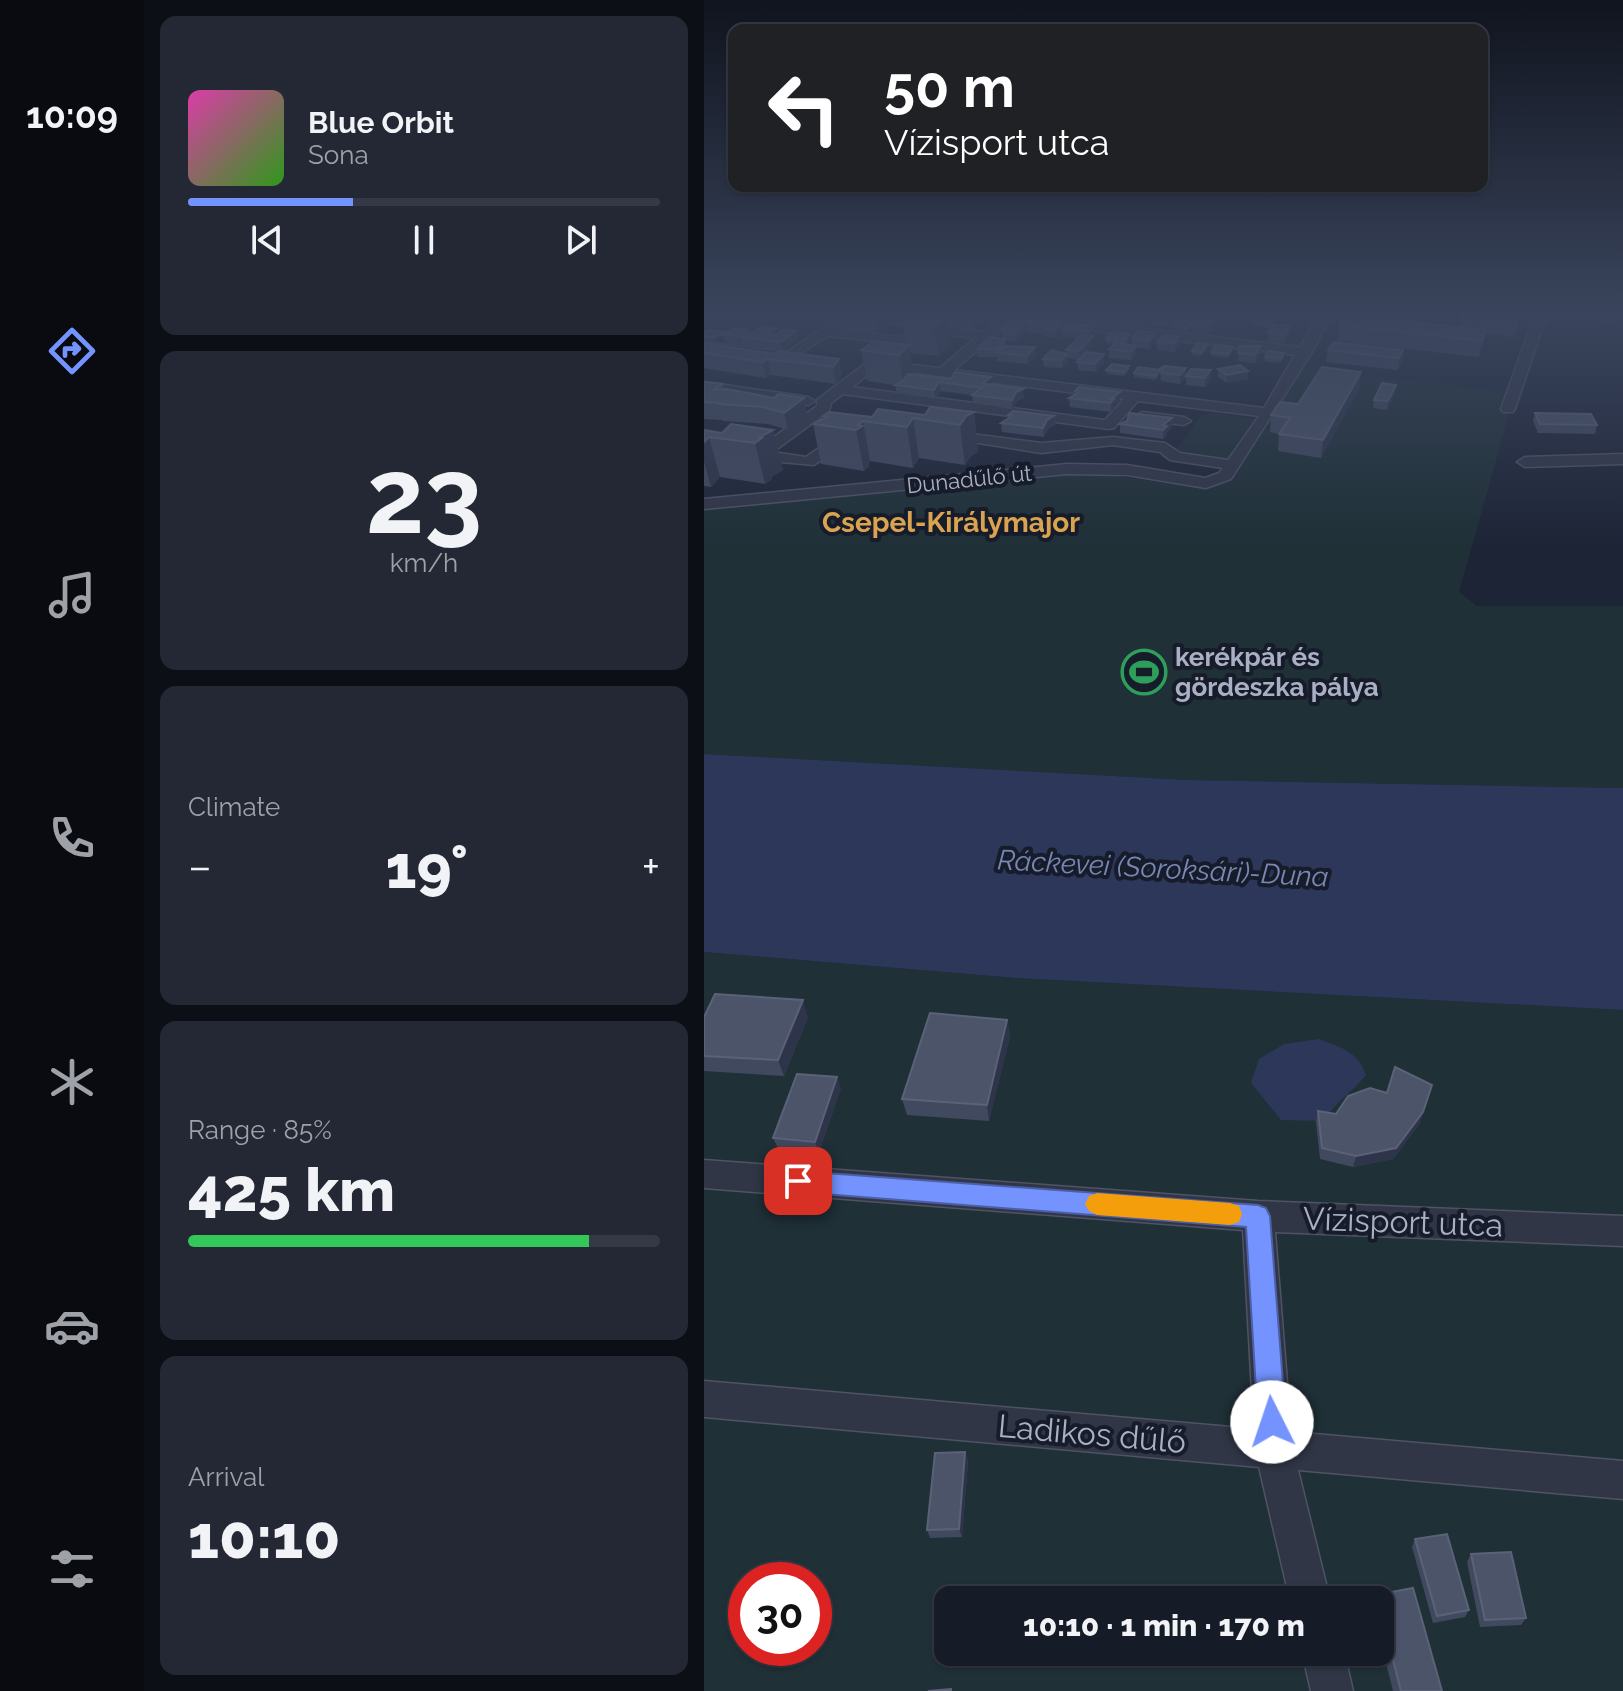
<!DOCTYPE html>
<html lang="en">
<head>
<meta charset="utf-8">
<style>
  :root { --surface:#161b28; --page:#232834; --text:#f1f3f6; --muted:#9ea1a8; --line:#353945; --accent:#7493ff }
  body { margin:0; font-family:Raleway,sans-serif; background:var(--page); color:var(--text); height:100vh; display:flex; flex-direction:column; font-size:30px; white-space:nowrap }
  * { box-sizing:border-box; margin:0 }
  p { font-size:26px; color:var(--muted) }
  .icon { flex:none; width:44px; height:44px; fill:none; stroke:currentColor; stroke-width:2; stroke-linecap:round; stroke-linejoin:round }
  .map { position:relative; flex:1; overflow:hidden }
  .panel { display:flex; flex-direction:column; gap:16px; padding:16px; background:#0c0f16; width:560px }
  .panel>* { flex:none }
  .guide { position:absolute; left:24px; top:24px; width:760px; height:168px; border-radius:16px; box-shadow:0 2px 6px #0004,0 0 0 2px var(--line); background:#202124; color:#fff; overflow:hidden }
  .speed { position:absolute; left:24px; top:1562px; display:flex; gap:16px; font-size:40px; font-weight:700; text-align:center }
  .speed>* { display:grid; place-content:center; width:104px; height:104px; border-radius:50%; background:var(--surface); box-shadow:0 2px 6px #0004,0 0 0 2px var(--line); line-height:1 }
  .speed .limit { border:12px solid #d22; background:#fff; color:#111 }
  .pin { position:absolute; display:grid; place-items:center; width:68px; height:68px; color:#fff; margin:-34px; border-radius:16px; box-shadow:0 4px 12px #0006 }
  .me { position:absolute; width:88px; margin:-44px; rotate:356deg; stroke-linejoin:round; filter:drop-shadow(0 0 6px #0008) }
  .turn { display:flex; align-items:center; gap:28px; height:168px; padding:0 24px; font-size:36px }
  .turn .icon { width:104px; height:104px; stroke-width:2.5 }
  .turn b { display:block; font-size:56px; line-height:68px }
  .big { font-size:60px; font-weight:800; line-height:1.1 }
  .panel .card { flex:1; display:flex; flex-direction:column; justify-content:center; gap:12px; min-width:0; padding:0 28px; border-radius:16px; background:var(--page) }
  .panel .dial { align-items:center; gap:0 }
  .dial b { font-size:104px; line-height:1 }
  .song { display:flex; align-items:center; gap:24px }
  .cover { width:96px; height:96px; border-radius:12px; background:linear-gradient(135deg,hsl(320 70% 55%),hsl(110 70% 35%)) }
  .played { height:8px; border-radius:4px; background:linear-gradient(90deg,var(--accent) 35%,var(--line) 35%) }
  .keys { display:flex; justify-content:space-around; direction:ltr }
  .heat { display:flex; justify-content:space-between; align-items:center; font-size:44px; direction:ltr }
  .charge { height:12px; border-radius:6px; background:linear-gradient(90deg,#34c759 85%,var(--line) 0) }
  .trip { position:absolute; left:230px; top:1586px; width:460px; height:80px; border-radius:16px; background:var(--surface); box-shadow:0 2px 6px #0004,0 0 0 2px var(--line); font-weight:800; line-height:80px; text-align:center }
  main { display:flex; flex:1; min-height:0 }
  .tab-bar { display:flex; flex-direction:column; width:144px; justify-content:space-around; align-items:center; background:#090b10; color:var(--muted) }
  .tab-bar .icon { width:56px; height:56px }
  .tab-bar .active { color:var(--accent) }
  .tab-bar b { font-size:36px; color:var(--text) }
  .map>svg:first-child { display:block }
  .green { fill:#1f3037; fill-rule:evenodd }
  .water { fill:#2c375a }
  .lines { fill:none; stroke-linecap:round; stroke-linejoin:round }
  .minor-casing { stroke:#4e5365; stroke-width:3 }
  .minor { fill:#313647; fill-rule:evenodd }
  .wall { fill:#41495f }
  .shaded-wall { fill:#2e354a }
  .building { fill:#4c546a; stroke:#5b6278; stroke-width:2 }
  .route { fill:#7493ff; stroke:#4b60a6; stroke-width:2 }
  .slow { fill:#f59e0b }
  .labels { text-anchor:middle; stroke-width:8; stroke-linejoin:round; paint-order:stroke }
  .far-street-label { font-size:22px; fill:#aab0c4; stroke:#171c2b }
  .poi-label { font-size:26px; font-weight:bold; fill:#aab0c4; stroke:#171c2b; text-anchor:start }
  .far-district-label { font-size:28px; font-weight:bold; fill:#daa350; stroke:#171c2b }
  .water-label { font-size:28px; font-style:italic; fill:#7887b4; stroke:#171c2b }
  .near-street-label { font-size:32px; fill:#aab0c4; stroke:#171c2b }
</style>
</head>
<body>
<main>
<nav class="tab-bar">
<b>10:09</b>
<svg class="icon active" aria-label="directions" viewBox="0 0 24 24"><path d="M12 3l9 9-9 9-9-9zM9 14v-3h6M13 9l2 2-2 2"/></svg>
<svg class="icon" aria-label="music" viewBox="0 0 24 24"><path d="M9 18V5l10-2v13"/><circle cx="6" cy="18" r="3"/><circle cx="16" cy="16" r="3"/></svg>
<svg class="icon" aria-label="phone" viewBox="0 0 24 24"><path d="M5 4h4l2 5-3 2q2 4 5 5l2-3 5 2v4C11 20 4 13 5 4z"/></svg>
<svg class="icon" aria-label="climate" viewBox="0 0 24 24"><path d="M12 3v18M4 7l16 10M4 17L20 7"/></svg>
<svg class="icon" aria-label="car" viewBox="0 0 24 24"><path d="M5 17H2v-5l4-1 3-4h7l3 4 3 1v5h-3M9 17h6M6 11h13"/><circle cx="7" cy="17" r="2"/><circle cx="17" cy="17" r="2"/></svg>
<svg class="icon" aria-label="filters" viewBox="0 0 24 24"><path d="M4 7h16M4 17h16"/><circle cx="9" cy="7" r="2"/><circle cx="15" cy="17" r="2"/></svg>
</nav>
<section class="panel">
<div class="card">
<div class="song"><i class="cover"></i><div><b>Blue Orbit</b><p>Sona</p></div></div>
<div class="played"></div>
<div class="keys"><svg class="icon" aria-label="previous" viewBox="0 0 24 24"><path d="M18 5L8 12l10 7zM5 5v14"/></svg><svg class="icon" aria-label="pause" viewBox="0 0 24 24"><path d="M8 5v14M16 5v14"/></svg><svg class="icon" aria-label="next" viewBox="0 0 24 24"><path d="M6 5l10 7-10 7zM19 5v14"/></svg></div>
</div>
<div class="card dial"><b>23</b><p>km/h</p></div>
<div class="card"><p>Climate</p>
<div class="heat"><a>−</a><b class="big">19°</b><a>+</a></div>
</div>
<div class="card"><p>Range · 85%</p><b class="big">425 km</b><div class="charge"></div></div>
<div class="card"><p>Arrival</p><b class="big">10:10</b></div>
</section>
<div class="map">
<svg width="919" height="1691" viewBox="0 0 919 1691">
  <rect width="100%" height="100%" fill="#1d2436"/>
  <!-- green -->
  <path class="green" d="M595,368L811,393L755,592L773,606H919V788L485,780L0,754V503L354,468L506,489L525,463L474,454L473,449L498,415L511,413L553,419L531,452Z
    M0,952L312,978L919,1010V1691H0ZM42,1580H110V1648H42ZM244,1600H676V1652H244Z"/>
  <!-- water -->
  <path class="water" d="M0,754L485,780L919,788V1010L312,978L0,952Z
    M615,1039C636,1047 655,1052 662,1075C649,1092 631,1102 620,1121L577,1120L547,1083L555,1059L580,1044Z"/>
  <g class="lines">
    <!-- minor casing -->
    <g class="minor-casing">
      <path id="minor" d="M145,311L219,320L231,311H245L228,326L279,332L295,319L252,311H318L315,314L596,347L617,311H629L608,352L534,468L527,479L502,488L423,475L363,474L0,509V499L363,464L423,465L501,478L515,473L519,468L466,460L456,452L409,445L337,453L268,442H243L236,438L243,434H268L337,443L409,437L461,443L476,453L524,460L555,416L434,401L410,428L405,429L139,394L127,403L125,411L69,452L102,457L128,439L147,437V443L138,445L110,465L56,460H0V450H52L113,406V400L188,343L124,336L85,360L0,350V342L83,352ZM149,319L153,320L211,326L197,337L133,330ZM308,321L591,355L560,408L250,370ZM219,332L271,338L236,368L181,362ZM173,368L420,399L401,420L148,387Z
        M832,311H844L811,409L809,412H799L797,409Z
        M0,382L104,397L111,401L104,405L0,390Z
        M438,412L480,417L487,421L480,425L433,419L431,416Z
        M919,454V464L821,467L813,462L821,457Z
        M0,1160L554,1201L919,1216V1246L571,1232L587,1432L919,1461V1499L594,1470L626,1600H586L555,1467L0,1417V1381L550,1429L539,1230L0,1188Z
        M598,1652H640L649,1691H607Z"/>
    </g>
    <!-- minor -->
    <use href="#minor" class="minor"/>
  </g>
  <!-- wall -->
  <path class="wall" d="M119,311H138L135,313Z
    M141,311H183L185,325L173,333L144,330Z
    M236,311H276L277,322L267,330L243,327L245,347L234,356L206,353L209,375L287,385L320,398L313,401L308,409L269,403L268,395L237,391L231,398L193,393L191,385L163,381L157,350L202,344L199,323L237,317Z
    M353,311H399V316L393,322L354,318Z
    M424,311V314L445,320L439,327L422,325L421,318L416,324L402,323V319Z
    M602,311L596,321L577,319V315Z
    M647,311H681L678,317L656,316L683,319L686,311H728L726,316L705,314L702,321L755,327L756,311H818L810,337L781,333L775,357L634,341L635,325L647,315Z
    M862,311H909L907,322L861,317Z
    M446,317L470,320L464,327L446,325Z
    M490,319V322L513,325L505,334L488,333V326L483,332L468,330V326Z
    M570,320V324L567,328L548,326L549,322Z
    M358,322V328L390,326L391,334L389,336V344L375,360L364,358V362L358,368L340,367L339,359L362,354V350L373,338L359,337L358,331L351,338L341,336V334L324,332L323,329L312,342L301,339L302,346L331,347L332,356L323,364L293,361V357H273V349L298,338L297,330L325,323Z
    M586,326V334L581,343L563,341L564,333Z
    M44,330L45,333H74L93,331L95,339L78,350L38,345L37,343L35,345L21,343L19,336L12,341L0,340V333L19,334Z
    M452,333V341L445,349L432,348V354L427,360L405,358V349L410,344L402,343V339L425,338L423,340L424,345H428V339Z
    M476,336V345L471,352L453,350V342Z
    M0,343L70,354L135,359L138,375L132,384L67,375L62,378L0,368Z
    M535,346L557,354L551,363L534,361Z
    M504,348L497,356L488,355V351Z
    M624,350H699L698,362L694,370L622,362Z
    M529,351L524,358L507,356V352Z
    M580,353V357L576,363L560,361L561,357Z
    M373,362H400L392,372L374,370Z
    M425,366V370L420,376L403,374L402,370Z
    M482,368V377L476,384L457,381L456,369Z
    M514,369L544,371V379L523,383L514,377Z
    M507,370V378L501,387L482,385V376Z
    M430,373L456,374L451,380L430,377Z
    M0,382L19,384L20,389L70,398H100L103,415L84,430L64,424L19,421L18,420L0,419Z
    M692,385L691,393L683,410L669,408L670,400Z
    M655,389L617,458L574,451L575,434L566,432L567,415L594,404Z
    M371,391L416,401L410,405V408L407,412L366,407L365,398L372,394Z
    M270,412L274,452L267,456L261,465L215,458L209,468L166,461L165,463V466L160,471L117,464L109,424L120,418L119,416L168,417Z
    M831,413L893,425L891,434L834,433L829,421Z
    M304,415L350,416L351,425L344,429L340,437L298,432L297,423L305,418Z
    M468,418V427L463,432V435L459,439L416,433V424Z
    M0,430L18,433L69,430L79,470L67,477L68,479L61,484L16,477L7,487L0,486Z
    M0,1017H104L80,1076L0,1071Z
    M303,1020L306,1036L285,1121L203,1115L198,1099Z
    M137,1088L115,1152L74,1148L69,1138Z
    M614,1111L632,1114L716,1123L689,1159L649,1167L616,1159L612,1122Z
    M261,1452L264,1461L258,1537L226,1538L223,1530Z
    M711,1539L765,1610L761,1617L729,1623L708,1547Z
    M767,1554L822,1618L817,1625L776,1627L763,1562Z
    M709,1588L738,1691H689L676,1639V1600H670L672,1595Z"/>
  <!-- shaded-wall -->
  <path class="shaded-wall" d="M169,311H183L185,325L173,333Z
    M265,311H276L277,322L267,330Z
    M395,311H399V316L393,322L392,314Z
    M424,311V315L416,324V320Z
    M445,312V320L439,327V319Z
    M470,312V320L464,327V319Z
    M242,317L245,347L234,356L230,326Z
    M513,317V325L505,334V326Z
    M324,319L323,329L312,342L311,334Z
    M358,322L359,330L351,338V330Z
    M390,326L389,344L375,360V351L386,339V331Z
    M586,326V334L581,343V335Z
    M73,328L74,336L63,334Z
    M44,330L46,338L36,337L37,343L35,345L33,336Z
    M782,330L779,346L775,357L778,341Z
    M93,331L95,339L78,350L76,342Z
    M19,332L20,336L12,341L10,337Z
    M452,333V341L445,349V341Z
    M476,336V345L471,352V343Z
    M205,345L210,375L200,386L195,355Z
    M432,346V354L427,360V352Z
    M557,346V354L551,363V355Z
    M331,347L332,356L323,364V356Z
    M699,350L698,362L694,370L695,358Z
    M363,354L364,362L358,368V360Z
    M400,354V362L392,372L391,364Z
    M63,359L67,375L62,378L59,362Z
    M135,359L138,375L132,384L129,367Z
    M482,368V377L476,384V375Z
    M507,370V378L501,387V378Z
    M544,371V379L523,383V375Z
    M657,372L655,389L617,458L619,440Z
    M287,377V385L279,383Z
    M235,382L237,391L231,398L230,390Z
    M692,385L691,393L683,410L684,401Z
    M319,389L320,398L313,401L308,409V400L312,392Z
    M416,392V401L410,405V408L407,412V399Z
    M100,398L103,415L84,430L80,413Z
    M270,412L274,452L267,456L261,465L256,425L262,416Z
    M350,416L351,425L344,429L340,437L339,428L343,420Z
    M209,418L215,458L209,468L203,427Z
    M468,418V427L463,432V435L459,439V425Z
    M159,421L166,461L165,463V466L160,471L152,430L154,425Z
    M69,430L79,470L67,477L68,479L61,484L51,443L54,438Z
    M5,437L16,477L7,487L0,461V442Z
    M99,1000L104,1017L80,1076L74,1060Z
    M303,1020L306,1036L285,1121L283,1105Z
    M133,1077L137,1088L115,1152L111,1142Z
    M728,1085L716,1123L689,1159L649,1167L652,1156Z
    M261,1452L264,1461L258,1537L255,1529Z"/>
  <!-- building -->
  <path class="building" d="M367,311H395L392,314Z
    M414,311H424L416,320L402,319Z
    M427,311L445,312L439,319L421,317Z
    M581,311H600L596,317L577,315Z
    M686,311H704L700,318L683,316Z
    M782,311H788L786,315L815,318L813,325L756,318L759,312L780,314Z
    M450,312H470L464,319L446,317Z
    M211,314L242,317L230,326L199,323Z
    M642,315L782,330L778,341L635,325Z
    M502,316L513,317L505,326L488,324L492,320H498Z
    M311,318L324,319L311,334L297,330Z
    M552,318L570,320L568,324L549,322Z
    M328,319L358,322L351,330L341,328L343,326L323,324Z
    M490,319L483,328L468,326L471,322Z
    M363,323L390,326L386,331L358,329Z
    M570,325L586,326L581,335L564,333Z
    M61,326L73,328L63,334L71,335L80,329L93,331L76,342L36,337Z
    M30,328L44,330L33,336L19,335Z
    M4,330L19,332L10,337L0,336V333Z
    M435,331L452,333L445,341L428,339Z
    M408,332L425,334L421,338H416L414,340L402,339Z
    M377,335L389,336L375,351L362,350Z
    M459,335L476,336L471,343L453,342Z
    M286,337L301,339L294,349H273Z
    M416,338L423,339L418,344L432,346L427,352L405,349Z
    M170,341L205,345L195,355L157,350Z
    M629,342L699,350L695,358L624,350Z
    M0,343L70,354L74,351L135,359L129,367L63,359L59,362L0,353Z
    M494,343L504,344L497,352L488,351Z
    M512,345L529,347L524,354L507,352Z
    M300,346L331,347L323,356L292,352Z
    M535,346H557L551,355L534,353Z
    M347,350L363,354L358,360L339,359Z
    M564,351L580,353L577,359L561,357Z
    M382,352L400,354L391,364L373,362Z
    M408,364L425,366L420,372L402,370Z
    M536,365L544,371L523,375L514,369Z
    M460,366L482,368L476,375L457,373L459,370L456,369Z
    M434,367L456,370L451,376L430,373Z
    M618,367L657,372L619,440L575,434L586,418L567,415L576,402L594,404Z
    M487,369L507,370L501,378L482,376Z
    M251,372L287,377L279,383L282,384L278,388L235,382L230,390L191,385L199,381L204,374L247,379Z
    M0,382L19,384L9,390L22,389L70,398L74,394L100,398L80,413L59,407L14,404L17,403L0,402Z
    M678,383L692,385L684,401L670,400Z
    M283,384L319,389L312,392L308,400L268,395Z
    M375,387L416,392L407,399H410L406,403L365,398L375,392L371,391Z
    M226,407L270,412L262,416L256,425L209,418L203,427L159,421L154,425L158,426L152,430L109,424L123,417L119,416L125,412L168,417L174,409L221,415Z
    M309,411L350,416L343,420L339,428L297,423L308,416L304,415Z
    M425,413L468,418L459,425L463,426L459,430L416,424L423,421Z
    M831,413L887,414L893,425L836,424Z
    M27,424L69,430L54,438H58L51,443L5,437L0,442V430L18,433Z
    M11,994L99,1000L74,1060L0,1056V1017Z
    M226,1013L303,1020L283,1105L198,1099Z
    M691,1067L728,1085L719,1112L692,1148L652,1156L618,1148L614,1111L632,1114L644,1096L666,1088L683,1093Z
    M93,1074L133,1077L111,1142L69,1138Z
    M261,1452L255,1529L223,1530L231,1453Z
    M743,1534L765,1610L733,1616L711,1539Z
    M807,1552L822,1618L781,1620L767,1554Z
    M709,1588L738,1691H697L676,1609V1600H674L672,1595Z
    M247,1689V1691H224Z"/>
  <!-- sky -->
  <linearGradient id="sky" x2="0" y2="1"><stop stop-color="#10141e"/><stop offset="0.57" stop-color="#3a455d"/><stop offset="1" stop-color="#3a455d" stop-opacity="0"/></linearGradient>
  <rect width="919" height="548" fill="url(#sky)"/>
  <!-- route -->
  <path class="route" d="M94,1171L554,1205L562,1208L566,1216L582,1422L578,1432L568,1436L558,1432L554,1422L542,1227L94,1192L86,1189L82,1181L86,1174Z"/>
  <!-- slow -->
  <path class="slow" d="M393,1193L526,1203L535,1206L538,1214L535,1222L526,1225L393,1215L385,1211L381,1204L385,1196Z"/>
  <!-- icons -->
  <defs>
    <g id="stadium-ring" transform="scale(2.3)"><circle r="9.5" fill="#171c2b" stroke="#2e9e5b" stroke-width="1.5"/><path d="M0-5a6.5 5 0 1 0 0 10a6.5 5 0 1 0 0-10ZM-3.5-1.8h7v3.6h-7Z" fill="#2e9e5b"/></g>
  </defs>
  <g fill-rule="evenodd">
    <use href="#stadium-ring" x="440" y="672"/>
  </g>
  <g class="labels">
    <!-- far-street labels -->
    <g class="far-street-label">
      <text transform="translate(265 479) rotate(-6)" y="8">Dunadűlő út</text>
    </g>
    <!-- poi labels -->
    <g class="poi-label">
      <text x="471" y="666">kerékpár és<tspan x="471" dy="30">gördeszka pálya</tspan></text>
    </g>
    <!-- far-district labels -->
    <g class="far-district-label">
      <text x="247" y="532">Csepel-Királymajor</text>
    </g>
    <!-- water labels -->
    <g class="water-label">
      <text transform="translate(459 868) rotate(3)" y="10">Ráckevei (Soroksári)-Duna</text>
    </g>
    <!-- near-street labels -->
    <g class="near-street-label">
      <text transform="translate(699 1222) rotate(2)" y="11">Vízisport utca</text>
      <text transform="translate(388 1434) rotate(5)" y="11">Ladikos dűlő</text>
    </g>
  </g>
</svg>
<div class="speed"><div class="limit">30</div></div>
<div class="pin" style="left:94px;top:1181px;background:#d93025"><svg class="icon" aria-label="arrive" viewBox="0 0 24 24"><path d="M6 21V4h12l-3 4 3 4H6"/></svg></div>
<svg class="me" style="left:568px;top:1422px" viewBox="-20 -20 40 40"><circle r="19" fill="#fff"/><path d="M0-13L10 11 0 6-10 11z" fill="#7493ff"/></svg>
<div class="trip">10:10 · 1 min · 170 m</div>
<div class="guide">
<div class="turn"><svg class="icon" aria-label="left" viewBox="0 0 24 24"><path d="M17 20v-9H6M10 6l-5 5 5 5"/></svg><div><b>50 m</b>Vízisport utca</div></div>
</div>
</div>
</main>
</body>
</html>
